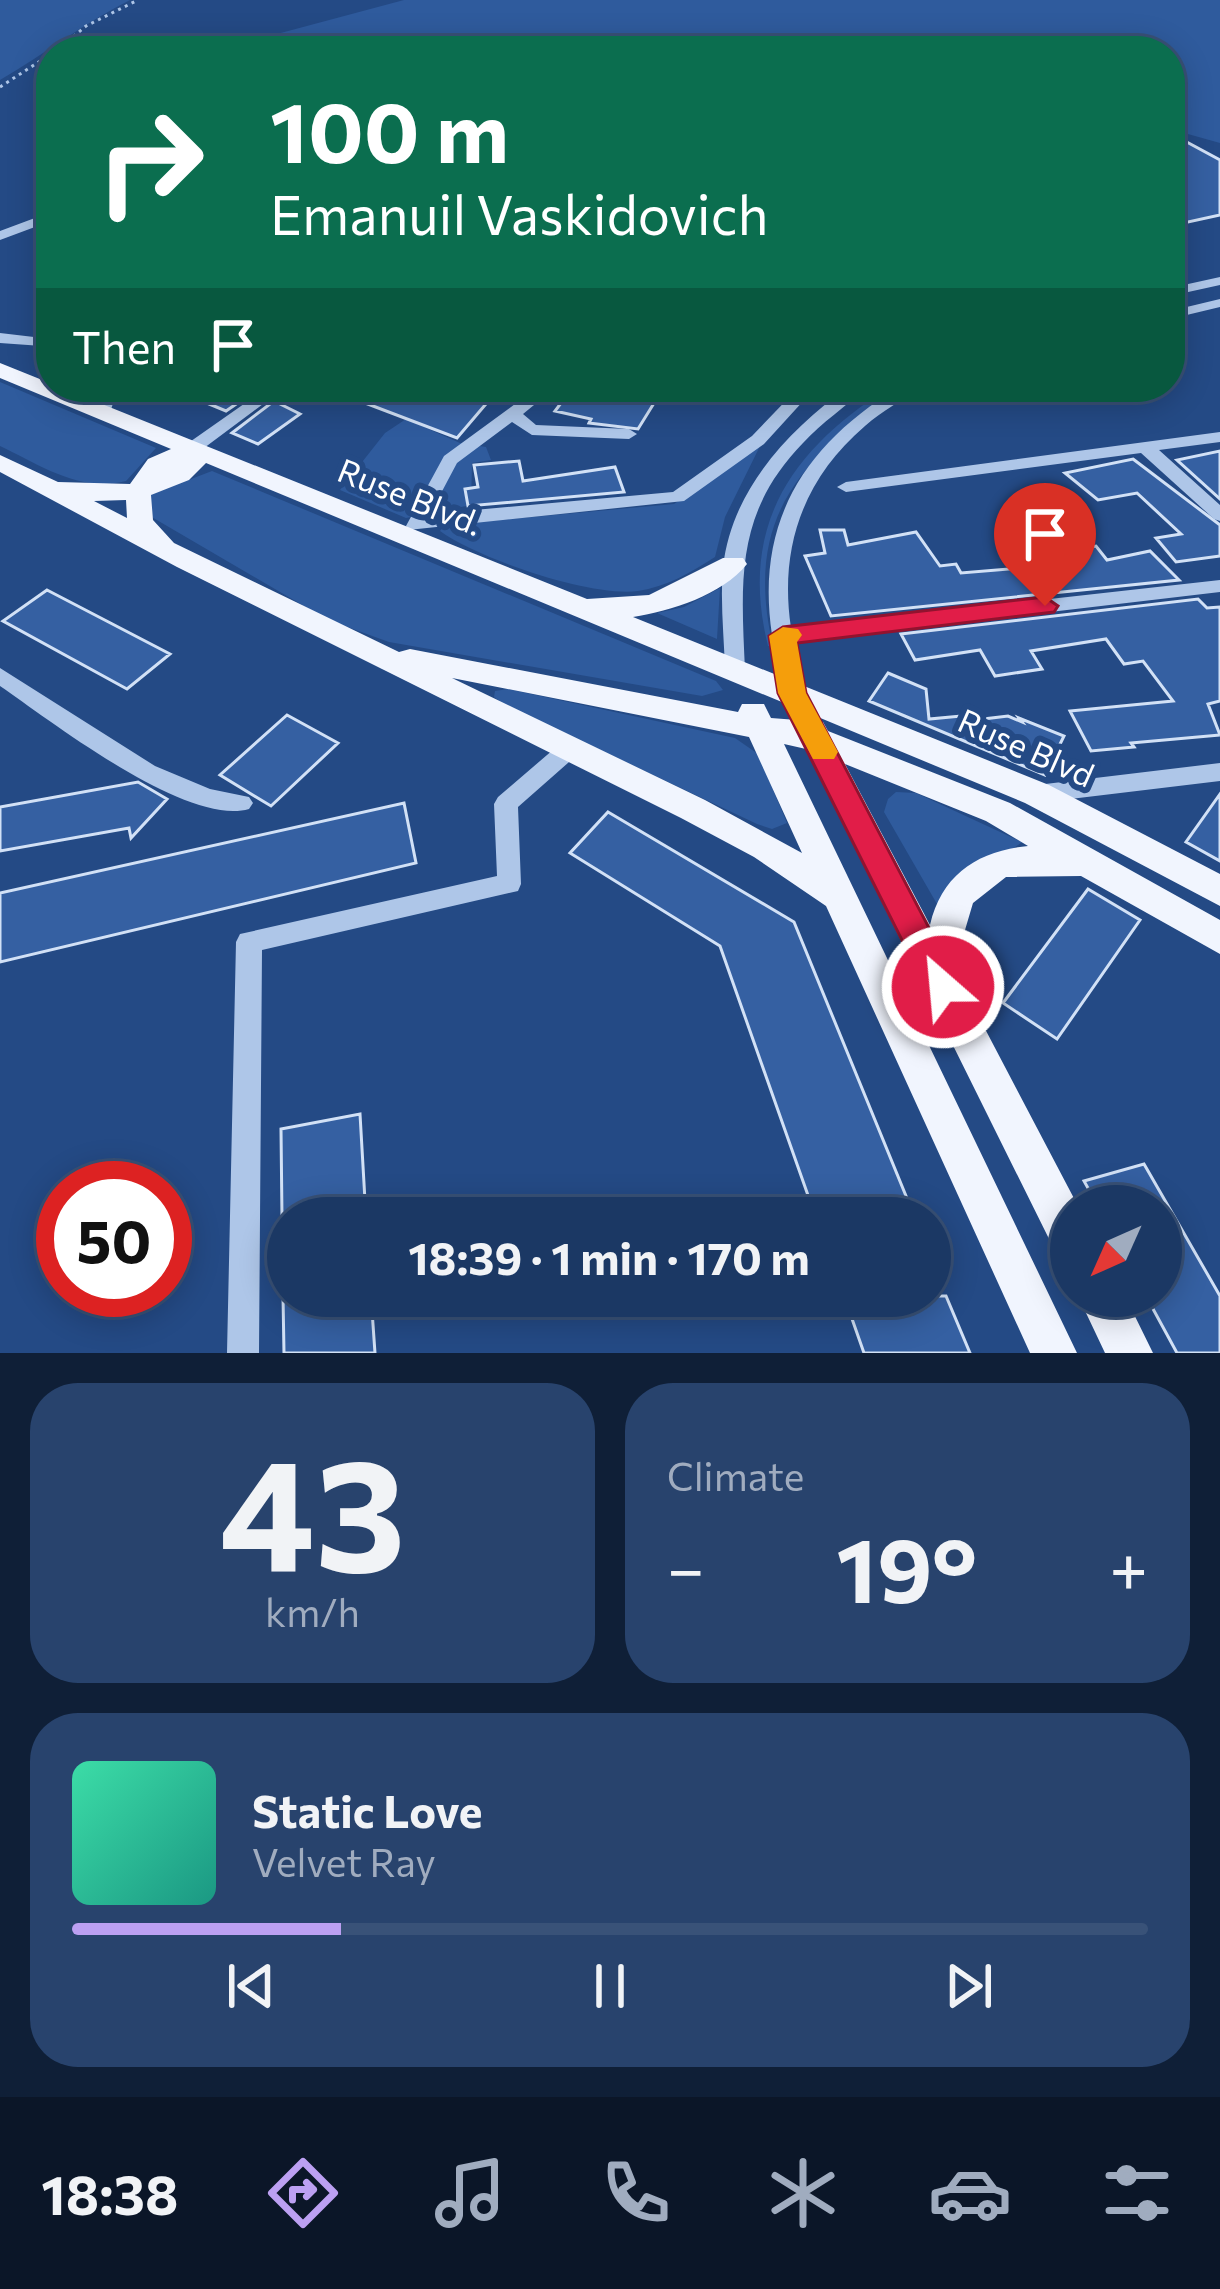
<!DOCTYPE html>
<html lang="en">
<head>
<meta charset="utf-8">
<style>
  :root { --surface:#1b3864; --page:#28436d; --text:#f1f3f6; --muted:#a0acbf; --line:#395278; --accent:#bca0f2 }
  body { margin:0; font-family:Commissioner,sans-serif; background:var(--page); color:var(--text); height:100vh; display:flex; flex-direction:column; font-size:45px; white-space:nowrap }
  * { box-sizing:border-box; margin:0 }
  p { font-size:39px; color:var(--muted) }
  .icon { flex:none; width:66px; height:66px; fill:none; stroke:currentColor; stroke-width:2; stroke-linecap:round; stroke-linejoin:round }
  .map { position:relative; height:1353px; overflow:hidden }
  .sheet { display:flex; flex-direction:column; gap:30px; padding:30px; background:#0f1f37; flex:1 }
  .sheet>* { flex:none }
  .top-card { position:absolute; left:36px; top:36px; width:1149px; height:366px; border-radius:48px; box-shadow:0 6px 30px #0003,0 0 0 3px var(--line); background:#0b6e4f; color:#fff; overflow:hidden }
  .needle { width:78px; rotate:225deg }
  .fabs { position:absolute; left:1050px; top:1185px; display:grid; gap:24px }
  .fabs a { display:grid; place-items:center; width:132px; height:132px; border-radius:50%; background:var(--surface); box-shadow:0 6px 30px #0003,0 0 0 3px var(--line); font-size:60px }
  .speed { position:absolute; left:36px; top:1161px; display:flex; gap:24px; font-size:60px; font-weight:700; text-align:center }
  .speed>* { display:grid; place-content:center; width:156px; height:156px; border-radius:50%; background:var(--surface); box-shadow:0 6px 30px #0003,0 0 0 3px var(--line); line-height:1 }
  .speed .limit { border:18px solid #d22; background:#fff; color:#111 }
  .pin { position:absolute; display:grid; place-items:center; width:102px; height:102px; color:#fff; margin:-123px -51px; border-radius:50% 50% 50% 0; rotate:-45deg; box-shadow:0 0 12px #0007 }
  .pin .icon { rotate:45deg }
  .me { position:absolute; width:132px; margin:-66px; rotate:333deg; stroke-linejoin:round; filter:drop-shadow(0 0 9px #0008) }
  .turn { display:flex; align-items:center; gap:42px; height:252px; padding:0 36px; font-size:54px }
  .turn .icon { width:156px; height:156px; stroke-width:2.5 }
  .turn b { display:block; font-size:84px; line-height:102px }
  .then { display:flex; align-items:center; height:114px; padding:0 36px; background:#0003; gap:24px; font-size:45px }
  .big { font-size:90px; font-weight:700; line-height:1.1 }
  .sheet .card { flex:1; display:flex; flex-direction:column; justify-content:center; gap:18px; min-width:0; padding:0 42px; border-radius:48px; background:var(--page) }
  .sheet .dial { align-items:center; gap:0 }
  .dial b { font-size:156px; line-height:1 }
  .song { display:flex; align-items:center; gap:36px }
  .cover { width:144px; height:144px; border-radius:18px; background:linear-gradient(135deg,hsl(160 70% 55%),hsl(170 70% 35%)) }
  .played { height:12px; border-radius:6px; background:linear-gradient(90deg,var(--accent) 25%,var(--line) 25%) }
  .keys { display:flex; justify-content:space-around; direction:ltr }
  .heat { display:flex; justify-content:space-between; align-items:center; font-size:66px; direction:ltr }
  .sheet .tiles { flex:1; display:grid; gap:30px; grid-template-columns:1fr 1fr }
  .card:last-child { grid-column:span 2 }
  .trip { position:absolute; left:267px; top:1197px; width:684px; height:120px; border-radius:60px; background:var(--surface); box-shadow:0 6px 30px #0003,0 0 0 3px var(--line); font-weight:700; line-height:120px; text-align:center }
  .tab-bar { display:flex; height:192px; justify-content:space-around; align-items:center; background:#0b1628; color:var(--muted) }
  .tab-bar .icon { width:84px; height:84px }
  .tab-bar .active { color:var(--accent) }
  .tab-bar b { font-size:54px; color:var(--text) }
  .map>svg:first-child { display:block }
  .green { fill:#2f5b9d }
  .building { fill:#3560a2; stroke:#d2e1f6; stroke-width:3 }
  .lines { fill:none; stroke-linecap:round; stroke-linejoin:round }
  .path { stroke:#aec6e8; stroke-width:3; stroke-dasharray:3 4.5; stroke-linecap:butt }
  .minor { fill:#aec6e8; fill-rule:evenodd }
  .major { fill:#f1f5fe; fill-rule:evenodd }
  .route { fill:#e11d48; stroke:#92132f; stroke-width:3 }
  .slow { fill:#f59e0b }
  .labels { text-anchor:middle; stroke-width:12; stroke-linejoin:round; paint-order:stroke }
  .street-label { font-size:33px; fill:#fff; stroke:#244a85 }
</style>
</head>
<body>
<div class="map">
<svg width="1220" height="1353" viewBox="0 0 1220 1353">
  <rect width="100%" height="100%" fill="#244a85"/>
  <!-- green -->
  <path class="green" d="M0,0H130C84,23 45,54 0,80Z
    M404,0H1220V143L1170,129V51H293L262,38Z
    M0,382L156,448L126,481C80,493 40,465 0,446Z
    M890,387H906C805,455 742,513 773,646H768C738,525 792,449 890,387Z
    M406,419L460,443L486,447L491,460L472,463L471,505L406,518L340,490L385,433Z
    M761,444L725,517L715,557C692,572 666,587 638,591C590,597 479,559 440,531L444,525L674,504Z
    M212,471L716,681L723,690L702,696L389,642L328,620L150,516L147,499L152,494Z
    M720,588L717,639L657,613L684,607Z
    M508,689L735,738L758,754L787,823L772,829L757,824L505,705L494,697L495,691Z
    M896,792L916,793L1022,842L937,904L884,812L888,799Z"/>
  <!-- building -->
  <path class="building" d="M1170,133L1220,160V215L1170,226Z
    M168,387H244L255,391L226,411Z
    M323,387H475L491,398L457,438Z
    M573,387H664L638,429L589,423L591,419L555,411Z
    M274,401L300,414L258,444L232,433Z
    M1220,451V499L1177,460Z
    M1133,459L1220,525V556L1176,562L1156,538L1181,534L1137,493L1098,500L1065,473Z
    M519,461L523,481L615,467L624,492L468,506L465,489L478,487L474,465Z
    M820,530H844L848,545L916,532L940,566L956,564L961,573L1020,568L1015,561L1067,556L1064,551L1096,546L1107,560L1150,551L1179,580L831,616L805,556L825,553Z
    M47,590L170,654L127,689L3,621Z
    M1198,599L1207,608L1220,607V701L1208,704L1220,735L1131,743L1134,747L1091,751L1070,711L1173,701L1143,661L1124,664L1106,639L1031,651L1042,669L995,676L980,650L915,660L901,634Z
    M888,673L926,689L929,719L982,714L983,719L1008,716L1022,722L1019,718L1064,736L1045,775L869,701Z
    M287,715L338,743L271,806L220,775Z
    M138,782L167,799L131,838L129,828L0,851V807Z
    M1220,794V861L1186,842Z
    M404,803L416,863L0,962V893Z
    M608,812L794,922L915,1218H816L720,946L570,853Z
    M1088,889L1140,920L1057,1039L1003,1003Z
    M360,1114L366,1218H282L281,1129Z
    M1144,1164L1220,1296V1353H1177L1146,1296H1161V1206H1098L1084,1181Z
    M283,1296H371L375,1353H284Z
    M844,1296H946L970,1353H864Z"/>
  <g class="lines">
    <!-- path -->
    <path class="path" d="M64,46L80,51
      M56,51L86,26L138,0
      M0,87L51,54"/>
    <!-- minor -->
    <path class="minor" d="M51,212V221L0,240V231Z
      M1220,277V285L1170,296V288Z
      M1220,299V307L1170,319V311Z
      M0,333L51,339V351L42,346L0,343Z
      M102,387H118L110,413L102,418L94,413Z
      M268,387H286L196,454H184V446Z
      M479,387H501L525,396L538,387H556L523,414L536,425L629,429L637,434L629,439L532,435L512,422L457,463L430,514L673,492L752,436L799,387H816L764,444L684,501L408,530L406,526L444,456L515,404Z
      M848,387H866C846,407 822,422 803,443C735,513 741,580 745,670L742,675H728L725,670C724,636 720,601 723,567C732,489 788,431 848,387Z
      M899,387H918C902,401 882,411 865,426C803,479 779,548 791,628L1220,580V592L794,642L803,693L800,698H784C776,679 775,655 772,635C755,522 804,445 899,387Z
      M1220,432V442L1159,450L1220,505V521L1214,519L1141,453L846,492L837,487L846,482Z
      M0,668L155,766L210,789L249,797L253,803L249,809C187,827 51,721 0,686Z
      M569,741L577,743L580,749L577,755L518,807L521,884L518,891L262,950L259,1353H227L236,942L240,934L497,876L494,804L498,797L561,743Z
      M1220,763V781L1037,803L1029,800L1025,794L1029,788L1037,785Z"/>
    <!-- major -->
    <path class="major" d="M0,363L587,599L649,595L723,558H743L747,564C722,595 671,611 633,617L1049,785L1220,874V906L1025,803L206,463L189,480L151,495L153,520L174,543L399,652L410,649L738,712L742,704H764L771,718L823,722L828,731L1010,803L1220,920V954L1081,876L1006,877L973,903L965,930L962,985L1078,1206H1071V1260L1056,1253L806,749L784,744L1077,1353H1030L826,906L754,857L681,818L177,567L0,472V455L58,482L130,484L148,459L171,449L0,378ZM126,500L127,518L94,501ZM452,678L749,737L802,853L705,800ZM845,764L986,821L1028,846C978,851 942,874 930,925Z
      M1078,1296H1125L1153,1353H1105Z"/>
  </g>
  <!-- route -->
  <path class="route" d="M1045,597L1058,606L1054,612L797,643L806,693L960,987L955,998L943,1002L931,998L778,693L769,636L783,627Z"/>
  <!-- slow -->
  <path class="slow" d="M783,627L798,629L802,635L797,642L806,693L838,752L834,759H813L778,693L769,636Z"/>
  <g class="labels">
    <!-- street labels -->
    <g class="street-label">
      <text transform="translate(410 497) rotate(22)" y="12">Ruse Blvd.</text>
      <text transform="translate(1026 748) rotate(24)" y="12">Ruse Blvd</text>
    </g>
  </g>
</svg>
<div class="fabs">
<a><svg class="needle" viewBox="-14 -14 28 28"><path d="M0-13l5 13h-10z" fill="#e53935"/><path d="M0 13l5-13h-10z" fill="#a0acbf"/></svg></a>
</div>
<div class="speed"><div class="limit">50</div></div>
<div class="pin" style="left:1045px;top:606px;background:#d93025"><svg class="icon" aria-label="arrive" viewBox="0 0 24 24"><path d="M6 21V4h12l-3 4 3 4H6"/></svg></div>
<svg class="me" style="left:943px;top:987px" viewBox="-20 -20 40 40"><circle r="17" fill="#e11d48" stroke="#fff" stroke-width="3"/><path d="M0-11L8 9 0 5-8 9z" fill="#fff"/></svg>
<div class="trip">18:39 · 1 min · 170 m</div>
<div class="top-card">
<div class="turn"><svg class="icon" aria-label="right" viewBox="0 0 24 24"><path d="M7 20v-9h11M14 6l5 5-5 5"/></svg><div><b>100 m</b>Emanuil Vaskidovich</div></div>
<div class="then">Then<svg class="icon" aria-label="arrive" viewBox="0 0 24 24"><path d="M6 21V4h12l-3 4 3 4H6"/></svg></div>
</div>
</div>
<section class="sheet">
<div class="tiles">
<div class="card dial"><b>43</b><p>km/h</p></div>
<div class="card"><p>Climate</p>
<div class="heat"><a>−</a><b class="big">19°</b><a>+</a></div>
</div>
<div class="card">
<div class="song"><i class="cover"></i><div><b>Static Love</b><p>Velvet Ray</p></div></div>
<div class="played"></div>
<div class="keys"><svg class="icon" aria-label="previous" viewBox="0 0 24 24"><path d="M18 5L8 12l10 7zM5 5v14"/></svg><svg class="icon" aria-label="pause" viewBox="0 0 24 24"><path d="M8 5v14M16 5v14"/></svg><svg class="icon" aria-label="next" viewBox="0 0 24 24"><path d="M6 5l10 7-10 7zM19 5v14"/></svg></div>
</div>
</div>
</section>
<nav class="tab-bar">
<b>18:38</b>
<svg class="icon active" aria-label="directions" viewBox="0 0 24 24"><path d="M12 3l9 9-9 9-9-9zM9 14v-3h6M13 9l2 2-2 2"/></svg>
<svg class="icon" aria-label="music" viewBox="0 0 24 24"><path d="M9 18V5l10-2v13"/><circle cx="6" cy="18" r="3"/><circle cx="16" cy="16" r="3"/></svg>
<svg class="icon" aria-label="phone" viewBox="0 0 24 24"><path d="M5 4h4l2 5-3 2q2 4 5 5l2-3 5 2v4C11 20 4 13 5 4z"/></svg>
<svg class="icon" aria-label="climate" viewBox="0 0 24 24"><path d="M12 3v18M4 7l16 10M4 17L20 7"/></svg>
<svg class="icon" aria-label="car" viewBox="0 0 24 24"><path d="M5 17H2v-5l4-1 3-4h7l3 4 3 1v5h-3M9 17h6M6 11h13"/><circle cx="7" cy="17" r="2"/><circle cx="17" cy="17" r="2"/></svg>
<svg class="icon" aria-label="filters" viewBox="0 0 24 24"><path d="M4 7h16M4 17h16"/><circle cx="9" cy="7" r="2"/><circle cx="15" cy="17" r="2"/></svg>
</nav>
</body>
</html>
